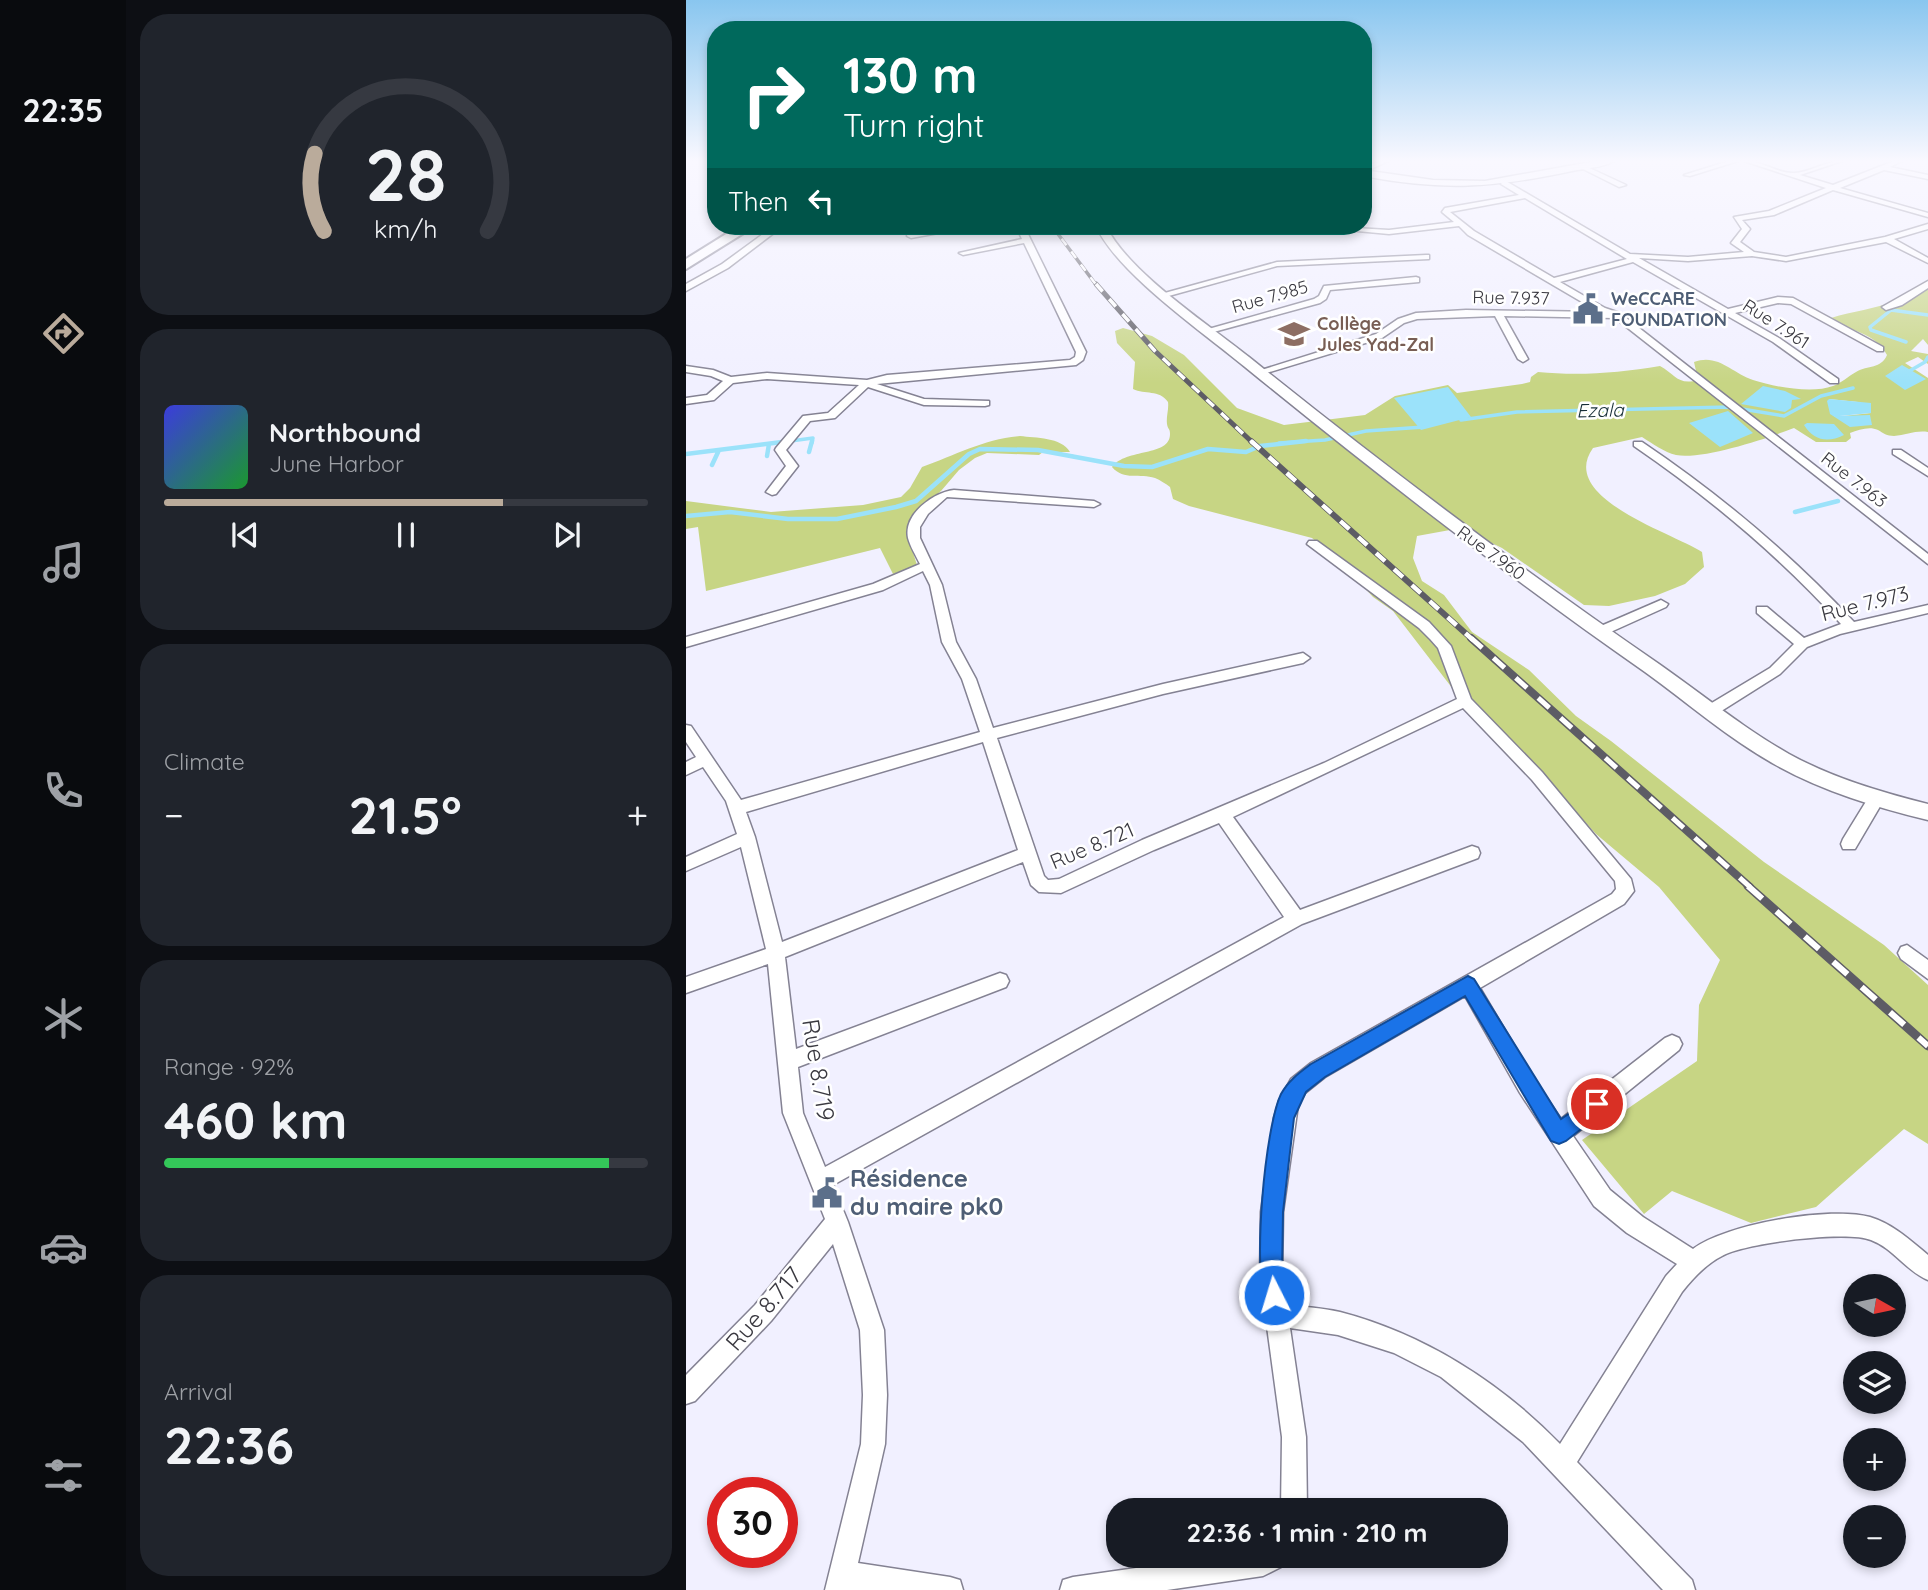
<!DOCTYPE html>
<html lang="en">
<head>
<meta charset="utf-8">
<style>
  :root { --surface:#171b24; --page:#20242c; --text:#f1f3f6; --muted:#9ea1a6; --line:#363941; --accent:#baab9b }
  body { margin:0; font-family:Quicksand,sans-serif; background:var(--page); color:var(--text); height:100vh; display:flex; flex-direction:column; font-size:26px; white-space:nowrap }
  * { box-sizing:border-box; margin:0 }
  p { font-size:23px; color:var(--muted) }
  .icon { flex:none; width:38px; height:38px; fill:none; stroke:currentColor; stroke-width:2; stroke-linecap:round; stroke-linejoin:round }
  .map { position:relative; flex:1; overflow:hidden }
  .panel { display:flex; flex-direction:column; gap:14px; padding:14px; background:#0d0f14; width:560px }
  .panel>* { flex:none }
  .guide { position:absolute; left:21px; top:21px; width:665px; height:214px; border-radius:28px; box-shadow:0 4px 10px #0003; background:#00695c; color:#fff; overflow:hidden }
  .needle { width:46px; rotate:99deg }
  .controls { position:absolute; left:1157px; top:1274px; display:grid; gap:14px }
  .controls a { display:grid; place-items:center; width:63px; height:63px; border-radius:50%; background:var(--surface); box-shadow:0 4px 10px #0003; font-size:35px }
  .speed { position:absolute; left:21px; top:1477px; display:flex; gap:14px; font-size:35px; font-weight:700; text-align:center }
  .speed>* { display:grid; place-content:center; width:91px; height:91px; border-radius:50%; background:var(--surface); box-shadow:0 4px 10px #0003; line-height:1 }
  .speed .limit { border:10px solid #d22; background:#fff; color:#111 }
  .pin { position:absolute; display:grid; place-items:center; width:60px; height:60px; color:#fff; margin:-30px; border:4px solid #fff; border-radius:50%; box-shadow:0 2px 7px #0007 }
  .me { position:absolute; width:77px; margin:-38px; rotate:355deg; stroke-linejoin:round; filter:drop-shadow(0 0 5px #0008) }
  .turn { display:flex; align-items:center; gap:24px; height:147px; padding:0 21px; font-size:32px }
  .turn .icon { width:91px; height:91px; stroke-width:2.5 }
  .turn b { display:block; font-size:49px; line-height:60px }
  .then { display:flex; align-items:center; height:66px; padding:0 21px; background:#0003; gap:14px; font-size:26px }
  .big { font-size:52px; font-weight:700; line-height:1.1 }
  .panel .card { flex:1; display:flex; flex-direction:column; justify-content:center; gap:10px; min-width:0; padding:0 24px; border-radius:28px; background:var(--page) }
  .panel .dial { align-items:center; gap:0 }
  .dial svg { height:182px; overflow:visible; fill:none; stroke:var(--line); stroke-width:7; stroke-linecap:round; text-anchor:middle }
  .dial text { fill:var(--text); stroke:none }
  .song { display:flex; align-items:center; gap:21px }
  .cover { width:84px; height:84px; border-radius:10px; background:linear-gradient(135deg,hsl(240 70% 55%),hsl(130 70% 35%)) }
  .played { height:7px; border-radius:4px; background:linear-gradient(90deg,var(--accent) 70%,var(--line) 70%) }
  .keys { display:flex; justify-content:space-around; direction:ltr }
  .heat { display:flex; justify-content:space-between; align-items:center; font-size:38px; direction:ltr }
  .charge { height:10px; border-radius:5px; background:linear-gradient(90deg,#34c759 92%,var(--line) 0) }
  .trip { position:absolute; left:420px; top:1498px; width:402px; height:70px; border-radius:28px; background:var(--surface); box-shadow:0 4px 10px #0003; font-weight:700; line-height:70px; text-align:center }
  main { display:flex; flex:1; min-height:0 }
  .dock { display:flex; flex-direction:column; width:126px; justify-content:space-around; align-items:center; background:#090b0e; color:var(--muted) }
  .dock .icon { width:49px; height:49px }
  .dock .on { color:var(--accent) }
  .dock b { font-size:32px; color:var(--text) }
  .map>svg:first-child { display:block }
  .green { fill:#c7d584; fill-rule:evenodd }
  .water { fill:#9be2fa }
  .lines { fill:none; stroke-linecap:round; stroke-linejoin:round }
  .stream-far1 { stroke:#9be2fa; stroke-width:3.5 }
  .stream { stroke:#9be2fa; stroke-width:4.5 }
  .minor-casing { stroke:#848293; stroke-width:3 }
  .tertiary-casing { stroke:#848293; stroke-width:3 }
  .trunk-casing { stroke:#848293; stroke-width:4 }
  .minor { fill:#fff; fill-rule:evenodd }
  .tertiary { fill:#fff; fill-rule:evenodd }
  .trunk { fill:#fff; fill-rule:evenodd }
  .rail-far4-casing { stroke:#5d5c65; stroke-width:3.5 }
  .rail-far3-casing { stroke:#5d5c65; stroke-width:5 }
  .rail-far2-casing { stroke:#5d5c65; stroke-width:6 }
  .rail-far1-casing { stroke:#5d5c65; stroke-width:8 }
  .rail-casing { stroke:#5d5c65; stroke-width:9 }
  .rail-far4 { stroke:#fff; stroke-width:2.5; stroke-dasharray:8; stroke-linecap:butt }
  .rail-far3 { stroke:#fff; stroke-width:3.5; stroke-dasharray:10; stroke-linecap:butt }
  .rail-far2 { stroke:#fff; stroke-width:4.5; stroke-dasharray:12; stroke-linecap:butt }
  .rail-far1 { stroke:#fff; stroke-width:5; stroke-dasharray:15; stroke-linecap:butt }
  .rail { stroke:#fff; stroke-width:6; stroke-dasharray:19; stroke-linecap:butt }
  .route { fill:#1a73e8; stroke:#114b97; stroke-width:2 }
  .labels { text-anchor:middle; stroke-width:5; stroke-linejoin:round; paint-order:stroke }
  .far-street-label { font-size:18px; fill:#3a3940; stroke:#fff }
  .far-service-label { font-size:18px; font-weight:bold; fill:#4e5e75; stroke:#fff; text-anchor:start }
  .far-education-label { font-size:18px; font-weight:bold; fill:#785e54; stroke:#fff; text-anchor:start }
  .far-water-label { font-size:19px; font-style:italic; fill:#172e36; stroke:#fff }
  .street-label { font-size:21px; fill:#3a3940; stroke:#fff }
  .near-street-label { font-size:24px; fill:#3a3940; stroke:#fff }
  .near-service-label { font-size:24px; font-weight:bold; fill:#4e5e75; stroke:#fff; text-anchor:start }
</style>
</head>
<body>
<main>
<nav class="dock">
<b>22:35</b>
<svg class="icon on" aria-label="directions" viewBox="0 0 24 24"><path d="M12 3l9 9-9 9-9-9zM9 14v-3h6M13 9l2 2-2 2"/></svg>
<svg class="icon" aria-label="music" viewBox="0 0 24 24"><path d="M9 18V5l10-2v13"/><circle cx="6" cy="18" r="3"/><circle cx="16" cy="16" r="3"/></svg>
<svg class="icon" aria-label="phone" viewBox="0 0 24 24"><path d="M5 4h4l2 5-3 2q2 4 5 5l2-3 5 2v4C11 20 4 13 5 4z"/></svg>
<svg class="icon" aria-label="climate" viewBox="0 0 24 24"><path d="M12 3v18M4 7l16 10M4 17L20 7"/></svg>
<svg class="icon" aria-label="car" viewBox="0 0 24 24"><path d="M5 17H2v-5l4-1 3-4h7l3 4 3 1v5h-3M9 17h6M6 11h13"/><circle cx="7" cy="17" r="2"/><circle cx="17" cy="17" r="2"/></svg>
<svg class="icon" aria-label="filters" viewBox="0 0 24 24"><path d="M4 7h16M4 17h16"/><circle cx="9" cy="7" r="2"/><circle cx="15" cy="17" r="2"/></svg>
</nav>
<section class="panel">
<div class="card dial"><svg viewBox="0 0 100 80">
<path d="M14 69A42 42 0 1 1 86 69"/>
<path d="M14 69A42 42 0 0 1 10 35" stroke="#baab9b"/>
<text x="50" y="56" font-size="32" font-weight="700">28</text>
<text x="50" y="72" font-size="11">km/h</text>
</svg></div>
<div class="card">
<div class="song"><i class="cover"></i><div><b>Northbound</b><p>June Harbor</p></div></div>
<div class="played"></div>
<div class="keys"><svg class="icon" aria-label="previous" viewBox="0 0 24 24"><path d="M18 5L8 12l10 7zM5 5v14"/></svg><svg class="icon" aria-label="pause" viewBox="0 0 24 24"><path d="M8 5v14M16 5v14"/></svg><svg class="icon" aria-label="next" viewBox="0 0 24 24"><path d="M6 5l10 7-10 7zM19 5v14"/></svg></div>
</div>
<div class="card"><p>Climate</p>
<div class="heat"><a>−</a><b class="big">21.5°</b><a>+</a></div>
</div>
<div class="card"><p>Range · 92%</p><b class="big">460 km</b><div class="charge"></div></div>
<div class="card"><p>Arrival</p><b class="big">22:36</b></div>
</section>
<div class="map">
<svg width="1242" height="1590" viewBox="0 0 1242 1590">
  <rect width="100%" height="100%" fill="#f1f0ff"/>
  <!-- green -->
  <path class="green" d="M1242,282V345L1237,339L1225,351L1242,354V364L1232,357L1219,363L1242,378V432C1230,430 1220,435 1208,436C1201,436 1197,433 1192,430C1183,426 1173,430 1164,433L1165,438L1160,442H1130L1108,428C1082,438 1017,460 990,455C978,452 967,444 956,437L907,448C871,498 987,533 1016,552L1018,567L999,584L969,596L923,606L898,605L816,548L787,534L764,530L731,536L727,558L736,581L758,595L786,632L843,670L890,716L925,741L1078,862L1198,945L1242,985V1144L1218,1129L1130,1207L1065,1223L986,1191L958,1214L896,1140L1011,1061L1013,1005L1034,960L973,887L910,834L826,742L783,710L707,611L687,597L661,569L626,538L503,506L487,499L484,487C480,484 474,480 469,478C454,473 438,481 426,467C440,448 484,457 484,434C484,428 482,430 481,424C480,417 483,409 482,402C473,389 459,395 447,389L449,362L431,343L429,331L437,328L466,336L498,355L551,408L598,425L679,415L709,396L762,385L771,393L836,384L844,382L845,377L852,372C893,376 933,373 974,366C989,374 992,386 1012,380L1008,362C1032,353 1046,373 1067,380C1089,387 1126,394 1147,386C1156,383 1162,376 1170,372C1182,365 1195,369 1201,355C1190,334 1165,329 1144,323L1145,318C1167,311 1189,309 1209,301C1222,296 1229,287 1242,282ZM1143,399L1172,402L1185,413L1149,417Z
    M334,436C350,438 375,437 384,452H357L353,455L301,453L289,458L273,470L255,491L228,513L221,534L231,565L207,574L194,548L20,591L12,527L0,529V501L85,512L177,505L215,497L224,488L236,467C269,455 298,439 334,436Z"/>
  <!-- water -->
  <path class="water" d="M1216,365L1240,379L1219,390L1199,376Z
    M1077,386L1099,391L1115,399L1106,400L1105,408L1099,412L1055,404Z
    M762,387L785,417L735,430L708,398Z
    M1143,399L1185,403V413L1153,416L1184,415L1186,425L1164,427L1144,414L1141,401Z
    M1042,411L1067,433L1034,447L1003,423Z
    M1121,423L1148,424L1158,435C1142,443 1128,441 1118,425Z"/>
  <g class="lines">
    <!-- stream-far1 -->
    <path class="stream-far1" d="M1220,342L1185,330L1184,327L1205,310L1242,315
      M1220,373L1239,362L1242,357
      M775,420L831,412L1044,407L1098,416L1135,396L1167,388
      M90,443L127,438L126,443
      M593,443L639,440L680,431L738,427"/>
    <!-- stream -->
    <path class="stream" d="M123,452L126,441
      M0,454L104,441
      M81,456L83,444
      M26,465L33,450
      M1109,512L1152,501
      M0,516L44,512L102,519H151L210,507L230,501L283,454L294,449L352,450L438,466L466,467L522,449L560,452L574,446L620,441"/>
    <!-- minor casing -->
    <g class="minor-casing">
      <path id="minor" d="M694,161H702L677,173V168Z
        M1043,161H1052L1004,176L998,175Z
        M1058,161C1075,160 1090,173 1107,173C1123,173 1139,161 1156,161L1114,175L1147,185L1208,161H1216L1204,167L1242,175V179L1198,170L1154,188L1242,213V217L1147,190L1088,215L1056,220L1064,229L1054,242L1068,252L1100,257L1199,237L1242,224V229L1208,239L1242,258V263L1200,242L1100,261L1066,256L1002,261L953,258L1042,309L1092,297L1107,298L1197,347V351H1191L1105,304L1092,303L1049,313L1093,338L1152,379V383H1144L1087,342L947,262L874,282L919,308L934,313L1242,554V564L929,318L818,316L842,359L837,362L832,359L809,316L731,319L718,323L696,338L577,374L569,372L690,334L712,319L730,313L780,310L913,312L782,235L773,226L703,234L639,228L635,226L703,230L768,222L756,212L759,208L833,195L815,184L818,180L944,254L1002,257L1058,252L1045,243L1056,229L1048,217L1083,211L1140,188ZM839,198L941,259L868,278L788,231L764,212Z
        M893,165H897L940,185L933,187L893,167Z
        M88,226H97L42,268L0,291V284L36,264Z
        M224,226H232L230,233L274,226H291L225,238L221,236Z
        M330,226H338L400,352L397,360L390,365L191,384L238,399L303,401V405L299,406L238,405L182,387L149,418L124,421L100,450L112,466L90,494L86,495L80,492L100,466L89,450L90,448L117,416L142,413L173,385L81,379L47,383L28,400L0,404V398L21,395L37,381L25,376L0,372V366L27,370L45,377L81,373L181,380L201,375L384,360L389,357L390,352L338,243L277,255L273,253L336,239Z
        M740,255H743V259L591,266L479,297L475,294L591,262Z
        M730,277L733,278V282L644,290L640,299L634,303L524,333L519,330L628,299L633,296L638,286Z
        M1242,281V288L1216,305L1200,310L1196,307Z
        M948,442H956C1033,494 1104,553 1168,622L1242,605V613L1154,634L1121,647L1094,674L1029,715H1019L1017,711L1019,707L1084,668L1108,644L1071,613V607H1081L1118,638L1155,624C1093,556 1024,498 948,446Z
        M1207,450H1215L1242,468V476L1207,454Z
        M268,490L408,501L414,504L408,507L261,497L242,514L234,527V538L256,585L270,642L290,679L307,728L477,684L617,653L624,658L617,663L477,694L311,738L358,876L362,880L373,879L456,840L638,763L771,699L752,648L744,639L733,628L621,544L623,541H631L743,622L765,646L785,699L856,772L945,879L948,891L938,904L794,988L848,1079L875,1119L979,1038L986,1035L993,1038L996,1044L993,1050L887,1136L924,1190L957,1217L1007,1249C1040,1224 1144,1206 1184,1217C1207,1224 1224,1240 1242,1255V1280C1220,1271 1207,1248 1185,1240C1161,1230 1058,1243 1036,1256C1020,1264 1007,1278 996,1292L891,1462L1006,1580L1009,1590H977L837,1442L755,1377L708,1353L652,1335L604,1328L620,1437L621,1510H595L596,1437L574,1275L575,1212L588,1118L593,1101L605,1079L625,1063L926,894L930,889L929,881L846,780L777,708L547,817L614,910L786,846L792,848L794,853L792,858L616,924L147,1185L162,1222L198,1330L201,1395L199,1444L172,1563L264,1577L274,1580L277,1590H139L175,1444L177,1395L174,1330L147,1244L85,1321L9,1401L0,1404V1375L69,1305L139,1219L97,1113L82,964L0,993V977L80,949L55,847L0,871V857L51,834L40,801L17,767L0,775V762L10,757L0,742V725L5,726L55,800L294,732L276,679L256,642L244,585L237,571L197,590L0,647V637L187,584L234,564C230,556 224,546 222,538C217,514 248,492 268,490ZM297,742L332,850L96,942L69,837L60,812ZM533,823L598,917L139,1167L117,1113L112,1067L320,987L323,981L320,975L314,973L110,1049L99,957L337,862L345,885L353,892L375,893L468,850ZM779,996L834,1093L908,1206L941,1233L991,1264L980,1276L874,1444C814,1382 738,1334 654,1312C637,1308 618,1307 601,1305L596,1275L597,1212L612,1105L619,1093L639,1077Z
        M975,600L982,604L980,607L918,635H908L906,632L908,629Z
        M1190,793L1196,795L1198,799L1196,803L1169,849H1157L1155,844L1157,839L1184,795Z
        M1221,945L1242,960V979L1215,959L1212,953L1215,947Z
        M534,1556H603L599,1565L577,1576L481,1590H374L377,1580L387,1577Z"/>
    </g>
    <!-- tertiary casing -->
    <g class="tertiary-casing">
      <path id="tertiary" d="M910,161H928C917,168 899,168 886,171C806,188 758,191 677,176V170L747,180L799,181Z
        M410,226H420C442,272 522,324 563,357C696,464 832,567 973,664C1016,694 1057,728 1103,754C1147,778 1194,792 1242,804V820C1189,807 1136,791 1088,764C1042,738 1002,703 959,672C821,576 689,473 559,367C518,333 431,273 410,226Z"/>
    </g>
    <!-- trunk casing -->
    <g class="trunk-casing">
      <path id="trunk" d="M53,226H69L0,269V259Z"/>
    </g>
    <!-- minor -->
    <use href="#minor" class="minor"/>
    <!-- tertiary -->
    <use href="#tertiary" class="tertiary"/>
    <!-- trunk -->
    <use href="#trunk" class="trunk"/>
    <!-- rail-far4 casing -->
    <g class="rail-far4-casing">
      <path id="rail-far4" d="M366,226L411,286"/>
    </g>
    <!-- rail-far3 casing -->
    <g class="rail-far3-casing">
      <path id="rail-far3" d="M410,284L469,351L567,443"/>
    </g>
    <!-- rail-far2 casing -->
    <g class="rail-far2-casing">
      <path id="rail-far2" d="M565,441L787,640"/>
    </g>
    <!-- rail-far1 casing -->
    <g class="rail-far1-casing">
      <path id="rail-far1" d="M785,638L1064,887"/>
    </g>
    <!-- rail casing -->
    <g class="rail-casing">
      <path id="rail" d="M1062,886L1242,1046"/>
    </g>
    <!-- rail-far4 -->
    <use href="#rail-far4" class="rail-far4"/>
    <!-- rail-far3 -->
    <use href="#rail-far3" class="rail-far3"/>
    <!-- rail-far2 -->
    <use href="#rail-far2" class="rail-far2"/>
    <!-- rail-far1 -->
    <use href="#rail-far1" class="rail-far1"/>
    <!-- rail -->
    <use href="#rail" class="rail"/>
  </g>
  <!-- sky -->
  <linearGradient id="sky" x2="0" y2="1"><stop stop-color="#89c6ef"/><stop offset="0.42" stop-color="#f9f8ff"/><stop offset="1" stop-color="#f9f8ff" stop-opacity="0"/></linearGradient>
  <rect width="1242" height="383" fill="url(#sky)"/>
  <!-- route -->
  <path class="route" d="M782,976L788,979L875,1119L911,1094L918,1097L921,1104L918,1111L880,1141L873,1144L865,1141L779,996L639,1077L620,1092L608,1118L597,1212L596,1275L600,1295L596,1303L588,1307L580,1303C566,1270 579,1127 595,1094C602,1081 613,1073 625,1064Z"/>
  <!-- icons -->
  <defs>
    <g id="civic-bare" transform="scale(2.415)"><path d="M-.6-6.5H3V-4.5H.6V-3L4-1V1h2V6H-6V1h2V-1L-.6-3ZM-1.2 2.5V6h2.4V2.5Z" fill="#5c6f8a" stroke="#fff" stroke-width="2.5" paint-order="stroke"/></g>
    <g id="school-bare" transform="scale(2.415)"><path d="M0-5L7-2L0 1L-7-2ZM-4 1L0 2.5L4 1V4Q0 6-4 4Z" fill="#8d6e63" stroke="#fff" stroke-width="2.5" paint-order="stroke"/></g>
  </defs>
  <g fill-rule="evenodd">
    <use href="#civic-bare" x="902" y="309"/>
    <use href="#school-bare" x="608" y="334"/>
    <use href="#civic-bare" x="141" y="1193"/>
  </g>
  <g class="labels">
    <!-- far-street labels -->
    <g class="far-street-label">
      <text transform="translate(584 297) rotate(-16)" y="6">Rue 7.985</text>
      <text transform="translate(825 298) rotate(1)" y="6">Rue 7.937</text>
      <text transform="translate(1090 324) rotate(33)" y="6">Rue 7.961</text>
      <text transform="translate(1168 480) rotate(38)" y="6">Rue 7.963</text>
      <text transform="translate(805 553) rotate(36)" y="6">Rue 7.960</text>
    </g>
    <!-- far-service labels -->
    <g class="far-service-label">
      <text x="925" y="305">WeCCARE<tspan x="925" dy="21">FOUNDATION</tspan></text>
    </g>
    <!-- far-education labels -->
    <g class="far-education-label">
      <text x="631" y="330">Collège<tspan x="631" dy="21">Jules Yad-Zal</tspan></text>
    </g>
    <!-- far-water labels -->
    <g class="far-water-label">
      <text transform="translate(914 410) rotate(-1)" y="7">Ezala</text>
    </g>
    <!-- street labels -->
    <g class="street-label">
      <text transform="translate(1179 604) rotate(-14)" y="7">Rue 7.973</text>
      <text transform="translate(406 846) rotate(-23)" y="7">Rue 8.721</text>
    </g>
    <!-- near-street labels -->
    <g class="near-street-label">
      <text transform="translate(132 1070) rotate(81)" y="8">Rue 8.719</text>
      <text transform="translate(78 1309) rotate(-49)" y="8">Rue 8.717</text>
    </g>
    <!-- near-service labels -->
    <g class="near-service-label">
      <text x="164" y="1187">Résidence<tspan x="164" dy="28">du maire pk0</tspan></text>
    </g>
  </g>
</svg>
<div class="controls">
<a><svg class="needle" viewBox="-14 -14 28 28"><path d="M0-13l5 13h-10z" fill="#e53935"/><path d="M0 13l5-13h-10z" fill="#9ea1a6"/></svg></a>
<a><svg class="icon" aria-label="layers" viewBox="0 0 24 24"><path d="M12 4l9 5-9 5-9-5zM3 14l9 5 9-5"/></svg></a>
<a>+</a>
<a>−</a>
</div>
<div class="speed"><div class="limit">30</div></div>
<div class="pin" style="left:911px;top:1104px;background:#d93025"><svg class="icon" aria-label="arrive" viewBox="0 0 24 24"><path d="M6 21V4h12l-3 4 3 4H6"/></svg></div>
<svg class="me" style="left:588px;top:1295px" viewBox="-20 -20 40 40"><circle r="17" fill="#1a73e8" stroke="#fff" stroke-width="3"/><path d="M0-11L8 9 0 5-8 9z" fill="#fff"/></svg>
<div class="trip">22:36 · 1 min · 210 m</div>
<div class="guide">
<div class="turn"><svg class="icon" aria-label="right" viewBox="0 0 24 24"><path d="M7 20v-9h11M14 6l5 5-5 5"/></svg><div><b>130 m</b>Turn right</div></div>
<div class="then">Then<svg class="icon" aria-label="left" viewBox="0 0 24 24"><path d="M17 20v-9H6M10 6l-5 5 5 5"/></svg></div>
</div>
</div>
</main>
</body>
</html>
